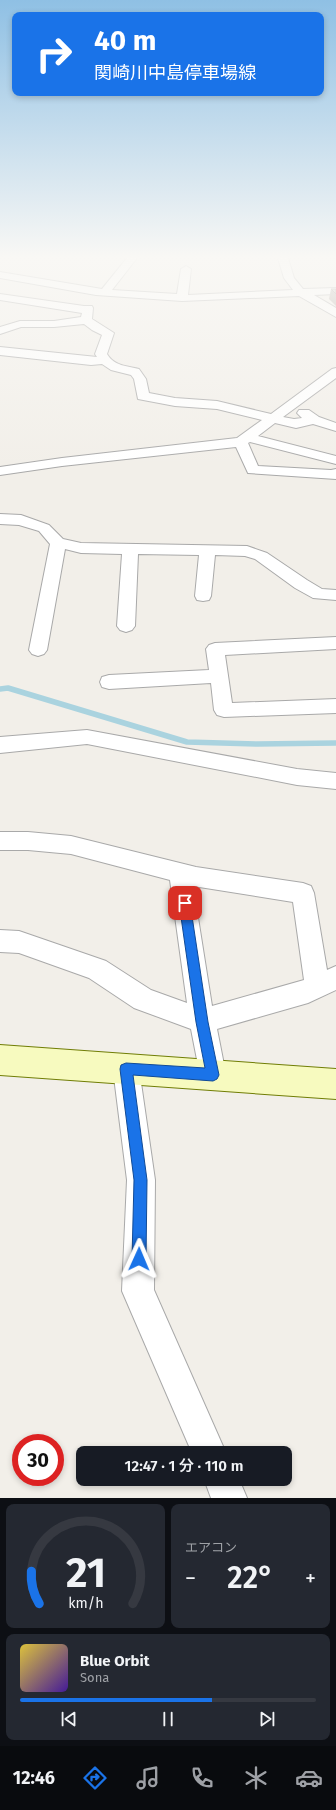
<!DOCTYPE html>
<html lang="ja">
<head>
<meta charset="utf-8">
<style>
  :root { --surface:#171b24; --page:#242831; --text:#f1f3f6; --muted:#9ea1a6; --line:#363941; --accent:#1a73e8 }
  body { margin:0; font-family:"Fira Sans","Noto Sans JP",sans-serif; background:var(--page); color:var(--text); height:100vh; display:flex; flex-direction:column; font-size:15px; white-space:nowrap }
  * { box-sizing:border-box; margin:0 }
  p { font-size:13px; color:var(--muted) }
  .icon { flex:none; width:22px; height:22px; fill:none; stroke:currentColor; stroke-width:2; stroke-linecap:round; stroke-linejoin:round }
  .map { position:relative; height:1498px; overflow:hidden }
  .drawer { display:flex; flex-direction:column; gap:6px; padding:6px; background:#0d0f14; flex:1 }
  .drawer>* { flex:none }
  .hud { position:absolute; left:12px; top:12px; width:312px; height:84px; border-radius:8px; box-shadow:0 2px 6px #0003; background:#1a73e8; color:#fff; overflow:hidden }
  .speed { position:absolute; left:12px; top:1434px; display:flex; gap:8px; font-size:20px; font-weight:700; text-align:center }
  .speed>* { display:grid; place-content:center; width:52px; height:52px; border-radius:50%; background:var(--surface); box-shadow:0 2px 6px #0003; line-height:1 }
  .speed .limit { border:6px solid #d22; background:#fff; color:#111 }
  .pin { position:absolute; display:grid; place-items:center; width:34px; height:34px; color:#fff; margin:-17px; border-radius:8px; box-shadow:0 2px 6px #0006 }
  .me { position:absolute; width:44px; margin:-22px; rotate:1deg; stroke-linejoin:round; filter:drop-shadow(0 0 3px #0008) }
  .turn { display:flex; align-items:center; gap:14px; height:84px; padding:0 16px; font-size:18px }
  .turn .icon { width:52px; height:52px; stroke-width:2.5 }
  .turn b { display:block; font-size:28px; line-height:34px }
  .big { font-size:30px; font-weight:600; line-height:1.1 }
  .drawer .tile { flex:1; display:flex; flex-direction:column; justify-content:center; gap:6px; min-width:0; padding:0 14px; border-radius:8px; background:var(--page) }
  .drawer .dial { align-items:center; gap:0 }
  .dial svg { height:104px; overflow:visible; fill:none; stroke:var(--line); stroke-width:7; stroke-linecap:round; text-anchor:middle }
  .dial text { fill:var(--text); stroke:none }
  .song { display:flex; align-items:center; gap:12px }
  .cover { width:48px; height:48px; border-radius:6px; background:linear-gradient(135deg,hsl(50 70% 55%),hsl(260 70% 35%)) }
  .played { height:4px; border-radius:2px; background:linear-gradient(90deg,var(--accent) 65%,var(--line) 65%) }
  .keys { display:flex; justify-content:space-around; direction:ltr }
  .heat { display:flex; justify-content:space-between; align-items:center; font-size:22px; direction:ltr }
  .drawer .tiles { flex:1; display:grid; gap:6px; grid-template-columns:1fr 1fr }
  .tile:last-child { grid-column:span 2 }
  .trip { position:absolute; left:76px; top:1446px; width:216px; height:40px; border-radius:8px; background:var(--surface); box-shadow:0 2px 6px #0003; font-weight:600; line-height:40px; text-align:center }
  .dock { display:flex; height:64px; justify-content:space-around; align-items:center; background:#090b0e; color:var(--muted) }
  .dock .icon { width:28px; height:28px }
  .dock .on { color:var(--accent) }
  .dock b { font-size:18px; color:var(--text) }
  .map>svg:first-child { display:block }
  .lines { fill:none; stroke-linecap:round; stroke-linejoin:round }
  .stream { stroke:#aad3df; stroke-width:5.5 }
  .street-casing { stroke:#a9a9a9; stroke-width:2 }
  .secondary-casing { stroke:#707d05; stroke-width:2 }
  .street { fill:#fff; fill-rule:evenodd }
  .secondary { fill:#f7fabf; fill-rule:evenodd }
  .wall { fill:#aba49e }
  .building { fill:#c7bfb8; stroke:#8b8681 }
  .route { fill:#1a73e8; stroke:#114b97 }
</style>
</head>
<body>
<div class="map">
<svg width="336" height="1498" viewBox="0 0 336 1498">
  <rect width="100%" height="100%" fill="#f2efe9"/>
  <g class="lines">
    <!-- stream -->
    <path class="stream" d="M0,689L8,688L187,742L257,744L336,743"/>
    <!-- street casing -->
    <g class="street-casing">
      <path id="street" d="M127,258H137L112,290L177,294L181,269L186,266L191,269L188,295L293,290L284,278L278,258H288L294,278L303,289L336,288V294L314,295L336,308V317L299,296L182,301L96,295L0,278V272L102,289Z
        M0,294L84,306H92L93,308L92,319L114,333L107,354C114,366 127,366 139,369L146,379L149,393L175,398L217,401L271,414L332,369L336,368V378L283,417L294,419L302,418L297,413L299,410H309L319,417L336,423V431L313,424L296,428L275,423L258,436L336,456V464L250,442L248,443L258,466L331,470L336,469V479L248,473L236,447L62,466L0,475V467L62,458L237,438L262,420L217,409L175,406L138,399L134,379L131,375L111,370L102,364L91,365L0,355V347L97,357L95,354L102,335L92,330L84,324L54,327H21L0,334V327L20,321H54L81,317L82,313L0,300Z
        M0,514L21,515L49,525L63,539L81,543L247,546L267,553L307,580L322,589L336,590V600L313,598L295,588L255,559L245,556L215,555L211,596L209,600L203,601L197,600L195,596L199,555L138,554L135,626L132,630L126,632L120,630L117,626L122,554L81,553L65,549L47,650L44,654L38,656L32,654L29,650L50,544L39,531L19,525L0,524Z
        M336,637V649L225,655L232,703L336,699V713L224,717L217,715L214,710L211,683L109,689L102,687L100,682L102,677L109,675L209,670L206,649L209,645L215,643Z
        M87,730L297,769L336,773V789L297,785L87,744L0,753V737Z
        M0,832H28L71,836L196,867L303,883L311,886L314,893L327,970L336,966V990L308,1003L217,1029L226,1075L222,1084L213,1088L204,1084L200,1075L191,1029L134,1008L89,978L19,953L0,952V930L19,931L106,961L151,990L187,1003L170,880L71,854L28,850H0ZM193,886L293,902L304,980L212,1006Z
        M126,1056L135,1060L139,1069L155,1180L154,1290L226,1453H192L122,1291L127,1180L113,1069L117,1060Z
        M204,1479H239L247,1498H211Z"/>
    </g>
    <!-- secondary casing -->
    <g class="secondary-casing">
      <path id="secondary" d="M0,1045L336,1069V1099L0,1075Z"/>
    </g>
    <!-- street -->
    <use href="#street" class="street"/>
    <!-- secondary -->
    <use href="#secondary" class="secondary"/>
  </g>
  <!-- wall -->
  <path class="wall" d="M331,289H336V306L329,299Z"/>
  <!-- building -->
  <path class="building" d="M331,289H336V294Z"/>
  <!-- sky -->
  <linearGradient id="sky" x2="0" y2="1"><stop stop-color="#8fc0e4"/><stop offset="0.55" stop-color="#f9f8f5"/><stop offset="1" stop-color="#f9f8f5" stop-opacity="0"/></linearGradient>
  <rect width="336" height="467" fill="url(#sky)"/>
  <!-- route -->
  <path class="route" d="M185,898L188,899L190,903L208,1022L219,1075L217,1079L213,1081L133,1075L147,1180L146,1259L144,1264L139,1266L134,1264L132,1259L134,1180L120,1069L121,1065L126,1063L205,1068L196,1022L179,903L181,899Z"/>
</svg>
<div class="speed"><div class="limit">30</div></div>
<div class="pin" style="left:185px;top:903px;background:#d93025"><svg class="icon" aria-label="arrive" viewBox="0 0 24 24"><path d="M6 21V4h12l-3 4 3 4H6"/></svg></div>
<svg class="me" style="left:139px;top:1259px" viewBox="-20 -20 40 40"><path d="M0-17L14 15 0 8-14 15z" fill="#1a73e8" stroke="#fff" stroke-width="4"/></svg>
<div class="trip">12:47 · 1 分 · 110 m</div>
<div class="hud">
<div class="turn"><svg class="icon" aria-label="right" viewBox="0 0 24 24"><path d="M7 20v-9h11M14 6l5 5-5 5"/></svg><div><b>40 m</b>関崎川中島停車場線</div></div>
</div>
</div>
<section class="drawer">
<div class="tiles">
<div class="tile dial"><svg viewBox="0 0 100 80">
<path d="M14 69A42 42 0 1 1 86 69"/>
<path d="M14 69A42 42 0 0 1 8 44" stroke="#1a73e8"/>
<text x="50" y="56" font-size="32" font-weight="700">21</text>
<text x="50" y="72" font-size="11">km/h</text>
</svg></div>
<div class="tile"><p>エアコン</p>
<div class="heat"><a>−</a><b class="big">22°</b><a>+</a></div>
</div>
<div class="tile">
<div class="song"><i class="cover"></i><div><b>Blue Orbit</b><p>Sona</p></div></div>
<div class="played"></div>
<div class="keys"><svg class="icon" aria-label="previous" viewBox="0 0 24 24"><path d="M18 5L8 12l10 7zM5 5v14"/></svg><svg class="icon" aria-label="pause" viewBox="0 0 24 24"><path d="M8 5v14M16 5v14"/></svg><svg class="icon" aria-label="next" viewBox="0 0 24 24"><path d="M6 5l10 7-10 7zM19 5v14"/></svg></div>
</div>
</div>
</section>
<nav class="dock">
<b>12:46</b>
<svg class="icon on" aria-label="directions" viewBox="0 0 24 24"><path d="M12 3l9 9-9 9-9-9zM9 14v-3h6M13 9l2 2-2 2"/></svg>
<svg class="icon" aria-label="music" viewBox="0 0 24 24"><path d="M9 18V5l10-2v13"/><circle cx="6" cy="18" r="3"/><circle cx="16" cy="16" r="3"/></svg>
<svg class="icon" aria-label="phone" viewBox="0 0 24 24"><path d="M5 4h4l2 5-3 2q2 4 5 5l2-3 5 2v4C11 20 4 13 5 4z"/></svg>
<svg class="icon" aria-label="climate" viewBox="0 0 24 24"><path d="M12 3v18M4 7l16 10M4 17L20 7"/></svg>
<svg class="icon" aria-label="car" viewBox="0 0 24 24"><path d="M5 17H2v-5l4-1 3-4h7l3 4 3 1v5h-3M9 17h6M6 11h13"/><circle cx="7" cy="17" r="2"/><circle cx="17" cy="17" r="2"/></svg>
</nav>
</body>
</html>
